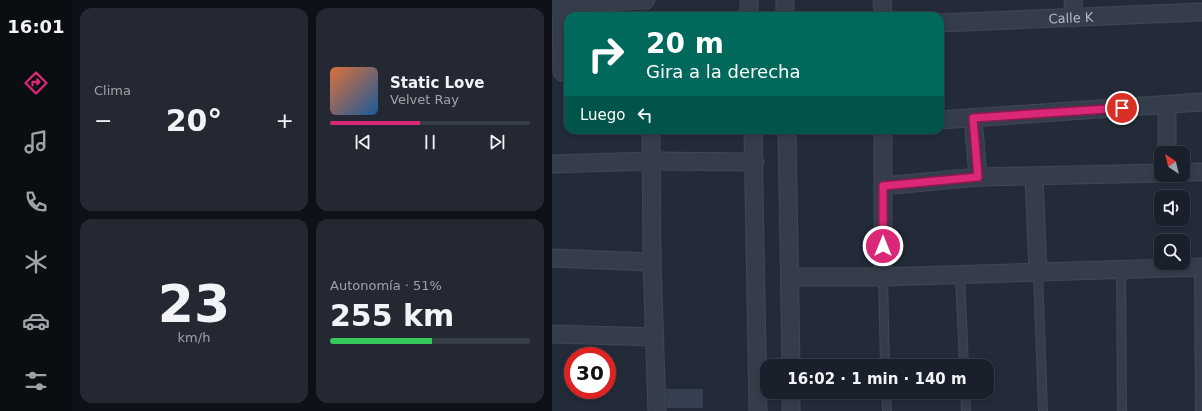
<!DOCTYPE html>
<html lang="es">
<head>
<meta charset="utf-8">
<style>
  :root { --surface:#1a202b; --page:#232833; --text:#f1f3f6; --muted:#9fa3a9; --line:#383e47; --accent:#db2777 }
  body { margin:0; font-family:"DejaVu Sans",sans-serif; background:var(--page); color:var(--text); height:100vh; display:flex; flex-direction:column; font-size:15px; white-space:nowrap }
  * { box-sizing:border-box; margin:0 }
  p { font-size:13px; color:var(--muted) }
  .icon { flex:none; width:22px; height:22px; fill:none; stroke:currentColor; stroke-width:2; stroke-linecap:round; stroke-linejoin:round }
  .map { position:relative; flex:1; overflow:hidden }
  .drawer { display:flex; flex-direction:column; gap:8px; padding:8px; background:#0e1218; width:480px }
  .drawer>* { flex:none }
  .top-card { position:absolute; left:12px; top:12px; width:380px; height:122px; border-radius:12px; box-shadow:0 2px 6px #0003,0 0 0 1px var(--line); background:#00695c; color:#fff; overflow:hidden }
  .needle { width:26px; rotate:325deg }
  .buttons { position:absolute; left:602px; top:146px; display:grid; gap:8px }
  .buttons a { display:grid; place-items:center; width:36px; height:36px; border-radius:8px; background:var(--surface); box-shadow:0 2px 6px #0003,0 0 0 1px var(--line); font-size:20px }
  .speed { position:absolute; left:12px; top:347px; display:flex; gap:8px; font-size:20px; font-weight:700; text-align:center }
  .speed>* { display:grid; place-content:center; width:52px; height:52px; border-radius:50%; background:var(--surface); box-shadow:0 2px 6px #0003,0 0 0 1px var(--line); line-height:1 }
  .speed .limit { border:6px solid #d22; background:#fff; color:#111 }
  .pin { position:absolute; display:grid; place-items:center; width:34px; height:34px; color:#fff; margin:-17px; border:2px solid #fff; border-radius:50%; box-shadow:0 1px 4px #0007 }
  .me { position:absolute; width:44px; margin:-22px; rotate:0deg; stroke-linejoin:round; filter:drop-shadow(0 0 3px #0008) }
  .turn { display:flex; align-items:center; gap:14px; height:84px; padding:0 16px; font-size:18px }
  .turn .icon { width:52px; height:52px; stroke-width:2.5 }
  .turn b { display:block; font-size:28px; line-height:34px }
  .then { display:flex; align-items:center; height:38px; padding:0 16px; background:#0003; gap:8px; font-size:15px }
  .big { font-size:30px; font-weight:800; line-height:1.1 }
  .drawer .widget { flex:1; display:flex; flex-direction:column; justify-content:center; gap:6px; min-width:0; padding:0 14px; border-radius:12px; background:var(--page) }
  .drawer .dial { align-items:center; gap:0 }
  .dial b { font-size:52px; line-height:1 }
  .song { display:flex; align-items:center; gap:12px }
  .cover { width:48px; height:48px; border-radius:6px; background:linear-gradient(135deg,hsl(20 70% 55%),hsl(210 70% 35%)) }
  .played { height:4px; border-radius:2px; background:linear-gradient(90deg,var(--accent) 45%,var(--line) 45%) }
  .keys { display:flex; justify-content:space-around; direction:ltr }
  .heat { display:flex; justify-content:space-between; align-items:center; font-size:22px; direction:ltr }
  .charge { height:6px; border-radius:3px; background:linear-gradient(90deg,#34c759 51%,var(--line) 0) }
  .drawer .tiles { flex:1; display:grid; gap:8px; grid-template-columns:repeat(2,1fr) }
  .trip { position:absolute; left:208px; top:359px; width:234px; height:40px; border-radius:12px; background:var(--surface); box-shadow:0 2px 6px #0003,0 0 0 1px var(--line); font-weight:800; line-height:40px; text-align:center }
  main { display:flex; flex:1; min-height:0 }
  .tab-bar { display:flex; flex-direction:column; width:72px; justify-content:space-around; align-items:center; background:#0a0d11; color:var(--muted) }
  .tab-bar .icon { width:28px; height:28px }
  .tab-bar .active { color:var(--accent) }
  .tab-bar b { font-size:18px; color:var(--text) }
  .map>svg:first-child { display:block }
  .building { fill:#353f50 }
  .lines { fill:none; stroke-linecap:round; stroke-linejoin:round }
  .service-casing { stroke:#404753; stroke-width:10 }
  .minor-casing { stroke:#404753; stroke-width:19 }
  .service { stroke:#363d4a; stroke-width:8 }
  .minor { stroke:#363d4a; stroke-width:17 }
  .route-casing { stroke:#8e194d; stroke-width:10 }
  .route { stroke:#db2777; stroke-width:7 }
  .labels { text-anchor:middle; stroke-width:4; stroke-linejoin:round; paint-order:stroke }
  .street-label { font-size:13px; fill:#b1b8c6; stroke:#1c232f }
</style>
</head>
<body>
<main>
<nav class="tab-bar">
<b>16:01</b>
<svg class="icon active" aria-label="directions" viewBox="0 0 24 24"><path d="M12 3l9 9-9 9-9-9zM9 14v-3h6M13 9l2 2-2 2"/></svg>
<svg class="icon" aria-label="music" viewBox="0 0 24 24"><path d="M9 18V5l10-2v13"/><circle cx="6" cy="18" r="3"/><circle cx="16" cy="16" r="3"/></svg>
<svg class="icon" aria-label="phone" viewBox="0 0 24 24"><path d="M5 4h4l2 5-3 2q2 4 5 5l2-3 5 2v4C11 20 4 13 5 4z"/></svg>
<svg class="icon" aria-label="climate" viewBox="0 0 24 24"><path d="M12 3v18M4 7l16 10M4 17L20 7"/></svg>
<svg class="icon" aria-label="car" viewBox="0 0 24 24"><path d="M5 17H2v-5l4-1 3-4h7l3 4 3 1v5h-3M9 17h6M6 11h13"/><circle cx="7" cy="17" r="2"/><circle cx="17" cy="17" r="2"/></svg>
<svg class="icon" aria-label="filters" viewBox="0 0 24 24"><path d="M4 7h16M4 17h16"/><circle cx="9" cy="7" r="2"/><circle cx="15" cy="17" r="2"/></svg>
</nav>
<section class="drawer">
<div class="tiles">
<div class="widget"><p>Clima</p>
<div class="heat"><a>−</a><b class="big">20°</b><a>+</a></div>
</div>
<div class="widget">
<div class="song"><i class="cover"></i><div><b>Static Love</b><p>Velvet Ray</p></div></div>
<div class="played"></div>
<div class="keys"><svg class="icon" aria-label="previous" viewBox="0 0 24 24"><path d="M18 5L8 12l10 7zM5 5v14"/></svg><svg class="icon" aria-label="pause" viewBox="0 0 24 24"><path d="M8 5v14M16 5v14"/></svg><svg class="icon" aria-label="next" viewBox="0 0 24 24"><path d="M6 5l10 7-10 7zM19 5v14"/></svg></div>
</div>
<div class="widget dial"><b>23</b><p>km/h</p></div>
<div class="widget"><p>Autonomía · 51%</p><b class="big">255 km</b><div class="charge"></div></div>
</div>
</section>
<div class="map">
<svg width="650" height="411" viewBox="0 0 650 411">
  <rect width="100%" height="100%" fill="#232b39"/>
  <!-- building -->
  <path class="building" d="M114,389H151V408H115Z"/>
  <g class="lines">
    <!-- service casing -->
    <g class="service-casing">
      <path id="service" d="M647,268L648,411
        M569,270L570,411
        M486,273L491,411
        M408,274L412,366
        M331,277L333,366
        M334,392L335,411
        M413,392L414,411"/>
    </g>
    <!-- minor casing -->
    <g class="minor-casing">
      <g id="minor">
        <path d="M197,0V16"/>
        <path d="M233,0V16"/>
        <path d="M330,0L331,16"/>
        <path d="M521,0L522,18"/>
        <path d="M0,4L94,0"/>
        <path d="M9,4L10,72"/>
        <path id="s1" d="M388,23L650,12"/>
        <path d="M615,105V153"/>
        <path d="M421,118L426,177"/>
        <path d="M388,120L650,102"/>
        <path d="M99,130L100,262L105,411"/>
        <path d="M201,130L206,411"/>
        <path d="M235,130L239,366"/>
        <path d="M331,130V277"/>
        <path d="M0,164L100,161L203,162"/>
        <path d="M631,172H650"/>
        <path d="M482,176L486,273"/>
        <path d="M331,186L426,177L609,173"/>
        <path d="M0,258L100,262"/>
        <path d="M238,277H331L650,267"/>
        <path d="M0,334L103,337"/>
        <path d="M239,392V411"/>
      </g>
    </g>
    <!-- service -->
    <use href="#service" class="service"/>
    <!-- minor -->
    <use href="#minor" class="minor"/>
  </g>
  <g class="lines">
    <!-- route casing -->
    <g class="route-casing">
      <path id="route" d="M331,246V186L426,177L421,118L570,108"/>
    </g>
    <!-- route -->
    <use href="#route" class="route"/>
  </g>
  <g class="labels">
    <!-- street labels -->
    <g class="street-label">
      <text dy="5" stroke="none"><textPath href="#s1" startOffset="131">Calle K</textPath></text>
    </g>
  </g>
</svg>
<div class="buttons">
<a><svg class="needle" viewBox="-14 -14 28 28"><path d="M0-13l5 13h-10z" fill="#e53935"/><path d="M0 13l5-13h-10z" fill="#9fa3a9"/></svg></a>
<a><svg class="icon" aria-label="sound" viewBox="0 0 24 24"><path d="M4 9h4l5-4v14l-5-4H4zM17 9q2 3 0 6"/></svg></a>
<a><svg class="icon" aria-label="search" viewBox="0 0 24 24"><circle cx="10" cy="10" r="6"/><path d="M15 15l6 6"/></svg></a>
</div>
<div class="speed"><div class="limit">30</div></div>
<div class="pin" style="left:570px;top:108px;background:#d93025"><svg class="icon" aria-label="arrive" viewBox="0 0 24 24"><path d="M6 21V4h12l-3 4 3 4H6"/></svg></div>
<svg class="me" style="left:331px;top:246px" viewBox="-20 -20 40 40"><circle r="17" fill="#db2777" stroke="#fff" stroke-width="3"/><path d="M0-11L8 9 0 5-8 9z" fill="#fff"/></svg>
<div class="trip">16:02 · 1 min · 140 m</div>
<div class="top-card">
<div class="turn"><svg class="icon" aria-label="right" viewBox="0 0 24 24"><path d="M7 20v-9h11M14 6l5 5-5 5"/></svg><div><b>20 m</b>Gira a la derecha</div></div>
<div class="then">Luego<svg class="icon" aria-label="left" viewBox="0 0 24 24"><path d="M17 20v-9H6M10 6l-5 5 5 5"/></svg></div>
</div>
</div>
</main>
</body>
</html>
